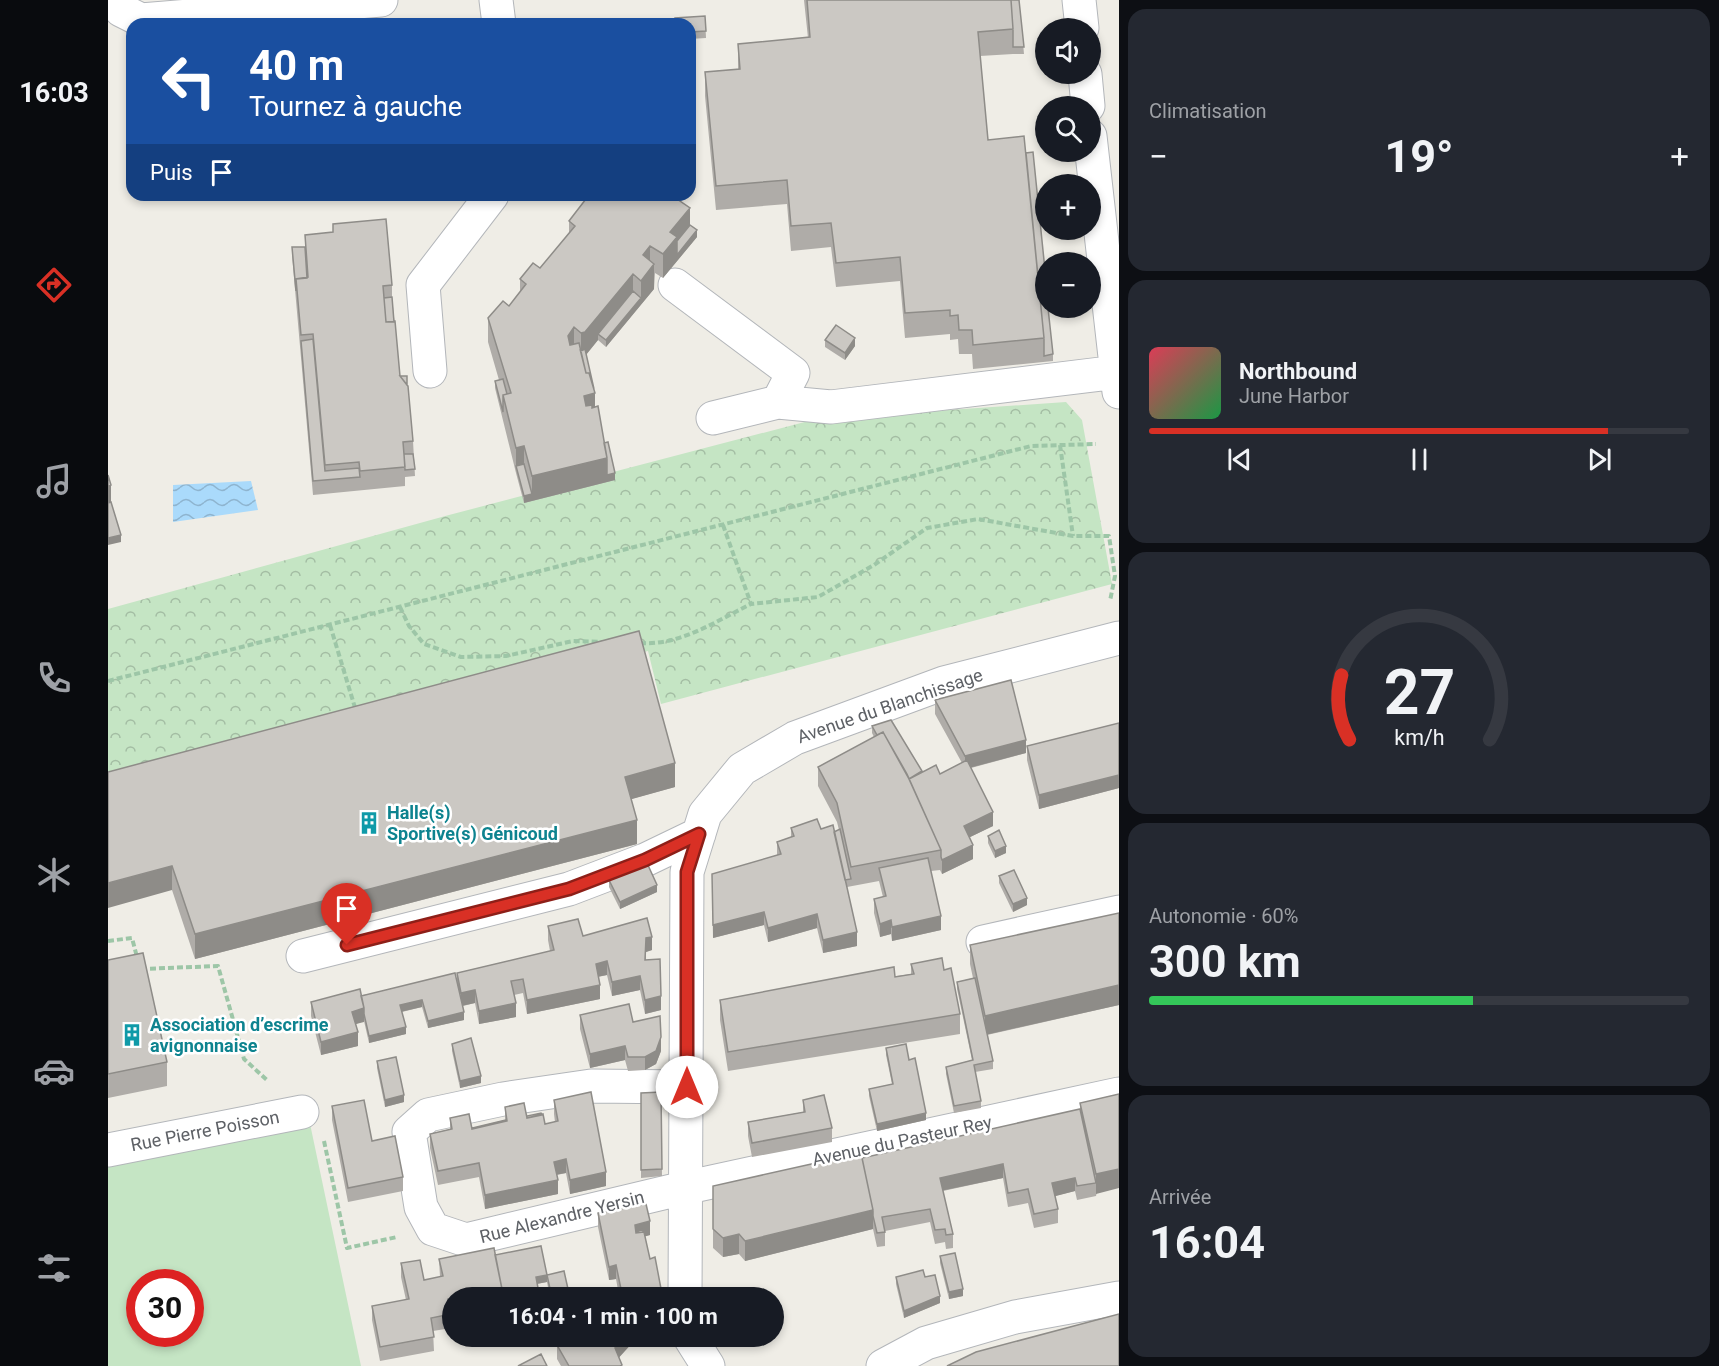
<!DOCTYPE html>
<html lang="fr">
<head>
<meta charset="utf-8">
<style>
  :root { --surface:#171b24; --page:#242831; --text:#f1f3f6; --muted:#9ea1a6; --line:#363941; --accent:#d93025 }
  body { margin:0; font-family:Roboto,sans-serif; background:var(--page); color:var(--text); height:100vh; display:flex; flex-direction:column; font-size:22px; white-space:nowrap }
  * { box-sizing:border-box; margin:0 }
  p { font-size:20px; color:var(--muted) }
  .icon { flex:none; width:33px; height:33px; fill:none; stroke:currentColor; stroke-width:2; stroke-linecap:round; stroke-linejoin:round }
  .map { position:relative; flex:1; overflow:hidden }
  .details { display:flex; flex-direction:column; gap:9px; padding:9px; background:#0d0f14; width:600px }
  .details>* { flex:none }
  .top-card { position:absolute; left:18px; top:18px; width:570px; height:183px; border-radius:18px; box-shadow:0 3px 9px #0003; background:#1a4fa0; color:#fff; overflow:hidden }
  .tools { position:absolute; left:927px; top:18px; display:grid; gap:12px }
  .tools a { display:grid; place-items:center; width:66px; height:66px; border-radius:50%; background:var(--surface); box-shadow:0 3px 9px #0003; font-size:30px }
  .speed { position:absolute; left:18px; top:1269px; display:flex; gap:12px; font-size:30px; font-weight:700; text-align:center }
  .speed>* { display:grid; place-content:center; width:78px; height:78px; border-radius:50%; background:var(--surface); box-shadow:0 3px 9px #0003; line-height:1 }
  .speed .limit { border:9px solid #d22; background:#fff; color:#111 }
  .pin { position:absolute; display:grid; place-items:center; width:51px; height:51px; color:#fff; margin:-62px -26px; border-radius:50% 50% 50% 0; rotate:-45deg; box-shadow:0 0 6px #0007 }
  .pin .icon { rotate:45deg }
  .me { position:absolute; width:66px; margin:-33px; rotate:0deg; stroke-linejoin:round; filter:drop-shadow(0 0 4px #0008) }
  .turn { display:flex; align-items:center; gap:21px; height:126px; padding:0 24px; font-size:27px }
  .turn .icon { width:78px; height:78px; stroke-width:2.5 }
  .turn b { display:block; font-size:42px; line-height:51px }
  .then { display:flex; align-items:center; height:57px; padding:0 24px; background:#0003; gap:12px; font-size:22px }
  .big { font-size:45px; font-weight:700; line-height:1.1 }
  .details .widget { flex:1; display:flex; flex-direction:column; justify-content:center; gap:9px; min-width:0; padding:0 21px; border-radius:18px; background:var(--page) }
  .details .dial { align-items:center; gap:0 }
  .dial svg { height:156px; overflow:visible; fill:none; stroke:var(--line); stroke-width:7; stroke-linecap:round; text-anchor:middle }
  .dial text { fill:var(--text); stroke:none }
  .song { display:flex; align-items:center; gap:18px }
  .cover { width:72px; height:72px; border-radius:9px; background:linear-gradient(135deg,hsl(350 70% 55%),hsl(140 70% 35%)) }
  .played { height:6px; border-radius:3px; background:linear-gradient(90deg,var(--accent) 85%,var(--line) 85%) }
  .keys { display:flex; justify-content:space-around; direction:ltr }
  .heat { display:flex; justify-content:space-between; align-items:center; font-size:33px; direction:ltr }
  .charge { height:9px; border-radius:4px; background:linear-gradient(90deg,#34c759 60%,var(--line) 0) }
  .trip { position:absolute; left:334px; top:1287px; width:342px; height:60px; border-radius:30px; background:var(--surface); box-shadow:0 3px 9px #0003; font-weight:700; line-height:60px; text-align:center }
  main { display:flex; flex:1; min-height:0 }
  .menu { display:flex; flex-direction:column; width:108px; justify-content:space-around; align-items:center; background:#090b0e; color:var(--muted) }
  .menu .icon { width:42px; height:42px }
  .menu .selected { color:var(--accent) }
  .menu b { font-size:27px; color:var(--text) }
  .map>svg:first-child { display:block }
  .park { fill:url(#park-crowns) }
  .pitch { fill:#c5e5c4; fill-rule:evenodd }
  .water { fill:url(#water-waves) }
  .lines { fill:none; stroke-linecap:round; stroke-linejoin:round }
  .minor-casing { stroke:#b3b6ba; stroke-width:35 }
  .path { stroke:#9dc6a7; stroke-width:4; stroke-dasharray:6 3; stroke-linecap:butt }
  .minor { stroke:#fff; stroke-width:33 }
  .wall { fill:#afaca8 }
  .shaded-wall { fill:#8e8c88 }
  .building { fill:#cbc8c3; stroke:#8e8c88; stroke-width:1.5 }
  .route-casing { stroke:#8d1f18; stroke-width:15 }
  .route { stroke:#d93025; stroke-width:10 }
  .labels { text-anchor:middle; stroke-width:5; stroke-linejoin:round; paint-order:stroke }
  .street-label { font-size:18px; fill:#5e6166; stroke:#fff }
  .culture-label { font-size:18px; font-weight:bold; fill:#0d838f; stroke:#fff; text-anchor:start }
</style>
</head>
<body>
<main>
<nav class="menu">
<b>16:03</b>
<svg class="icon selected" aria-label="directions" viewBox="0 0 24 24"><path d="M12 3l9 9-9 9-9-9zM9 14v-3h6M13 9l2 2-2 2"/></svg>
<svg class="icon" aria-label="music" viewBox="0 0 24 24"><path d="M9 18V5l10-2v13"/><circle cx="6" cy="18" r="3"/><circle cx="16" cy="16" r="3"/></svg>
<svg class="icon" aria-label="phone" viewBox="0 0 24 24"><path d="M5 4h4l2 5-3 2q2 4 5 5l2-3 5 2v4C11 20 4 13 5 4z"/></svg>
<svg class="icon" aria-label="climate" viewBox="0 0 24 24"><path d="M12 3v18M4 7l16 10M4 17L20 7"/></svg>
<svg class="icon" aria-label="car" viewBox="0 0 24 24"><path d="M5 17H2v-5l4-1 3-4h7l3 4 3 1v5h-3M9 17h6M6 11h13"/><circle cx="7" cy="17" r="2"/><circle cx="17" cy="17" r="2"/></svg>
<svg class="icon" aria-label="filters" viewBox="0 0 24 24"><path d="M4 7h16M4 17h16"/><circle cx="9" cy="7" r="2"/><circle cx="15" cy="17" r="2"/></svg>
</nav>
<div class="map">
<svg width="1011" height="1366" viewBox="0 0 1011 1366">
  <defs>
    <pattern id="park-crowns" width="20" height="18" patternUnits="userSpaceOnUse" patternTransform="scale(1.5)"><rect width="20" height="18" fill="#c5e5c4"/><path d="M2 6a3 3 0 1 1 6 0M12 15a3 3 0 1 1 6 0" fill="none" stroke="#a3bda3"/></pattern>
    <pattern id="water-waves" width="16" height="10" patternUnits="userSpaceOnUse" patternTransform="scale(1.5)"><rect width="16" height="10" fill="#aadafb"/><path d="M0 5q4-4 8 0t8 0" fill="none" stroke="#8eb4cf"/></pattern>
  </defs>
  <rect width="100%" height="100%" fill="#efede6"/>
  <!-- park -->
  <path class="park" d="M958,402L974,420L1004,584L553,704L540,651L0,786V609L341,515L708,419Z"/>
  <!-- pitch -->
  <path class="pitch" d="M201,1119L253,1366H0V1163ZM32,1282H82V1334H32Z"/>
  <!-- water -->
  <path class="water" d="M143,481L150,510L65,522V485Z"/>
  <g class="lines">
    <!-- minor casing -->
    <g class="minor-casing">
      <path id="minor" d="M10,0L13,10L33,20L273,0
        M388,0L391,24
        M971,0L974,28
        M977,74L980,106
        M982,136L1011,392
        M567,285L685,373L670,402L723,407L1009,372
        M322,371L315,285L384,195
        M605,418L670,402
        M875,942L1011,912
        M195,956L461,889L537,860L591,834
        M579,1087L483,1086L395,1099L320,1115L301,1132L313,1207L325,1229L358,1240L576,1188L1011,1094
        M0,1150L194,1112
        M577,1298L579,872L597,814L634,769L687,738L836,683L1011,638
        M581,1336L600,1366
        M775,1366L818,1343L907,1317L1011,1298"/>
    </g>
    <!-- path -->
    <path class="path" d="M952,445L965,536
      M615,525L643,604L710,597L766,565L819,528L870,519L965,536H1001L1007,576L1002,601
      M292,607L301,626L316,644L353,657L398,656L465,641L495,642
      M222,625L248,711
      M532,643C572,646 608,621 643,604
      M0,681L923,446L988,444
      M0,941L24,938L29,957
      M33,969L110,966L136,1059L160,1081
      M216,1141L239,1248L289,1237"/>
    <!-- minor -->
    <use href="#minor" class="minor"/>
  </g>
  <!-- wall -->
  <path class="wall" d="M696,0H911L916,54H905L872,56L880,140L918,153L945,354V361L865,369L864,354H851L850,339L842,340V334L797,338L792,281L728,287L723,247L683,251L679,204L608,210L597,96V72L630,69V44L700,38Z
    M597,16L598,38L582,39V24Z
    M461,221L582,225L589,237L555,278L547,273L546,289L498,347L490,340L478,355L486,389L487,407L507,480L416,503L408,473L387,388V381L391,380L380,342V318L401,306L412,292V279L432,268L461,234Z
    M197,235L284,285V297L292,376L305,441L307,476L297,477V486L205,495L184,255V247H197Z
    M717,340L747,346L737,360L717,347Z
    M827,700L918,753L863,768L885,826L862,837L865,859L834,874L832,870L823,871L833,930L784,941L783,934L772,937L766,913V899L775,897L771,881L739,887L749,946L715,953L709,928L660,942L656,925L605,938L604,887L669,855V842L683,837V828L713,829L726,832L731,830L729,822L710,786V767L766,737L764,733V726L814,772L832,774L854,763L827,714Z
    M1011,723V788L931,809L919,760V746Z
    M0,772L567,787L523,799L529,844L87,959L64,890Z
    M880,836L898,853L887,858L880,843Z
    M891,876L919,905L905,912L891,883Z
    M501,880L549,892L512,909L501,887Z
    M440,926L475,936L544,950L538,952V960L553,1010L537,1014L532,990L504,996L499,975L490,977L492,999L419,1014L415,993L406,995L408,1017L371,1024L367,1003L355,1006L356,1020L320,1028L314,1007L294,1012L298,1034L261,1043L256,1021L248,1024L250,1046L213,1055L203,1016V1002L349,982V973L442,951L440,940Z
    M862,945L1011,1005L879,1035L885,1061V1069L867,1072L873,1101V1108L846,1113L838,1074V1067L864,1060L849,989V982L865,978L862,964Z
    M0,960L59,1062V1086L0,1098Z
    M803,964L836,970L852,1014V1034L620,1071L612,1020V1000L803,974Z
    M472,1015L525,1022L553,1051L548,1064L537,1070L520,1071L517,1060L482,1068L472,1029Z
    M344,1044L373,1083L352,1088L344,1051Z
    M778,1048L801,1060L818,1120L769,1131L761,1096V1089L784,1084L778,1055Z
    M269,1061L296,1102L277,1107L269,1068Z
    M553,1092L554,1176L533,1178V1093Z
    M1011,1094L988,1196L969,1200L967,1191L947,1196L950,1209V1223L926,1228L920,1203L900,1207L895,1178L835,1191L845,1234V1248L838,1249L837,1242L827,1244L822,1222L777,1231V1246L769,1247L765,1229L637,1261L631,1254L615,1257L605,1248V1186L754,1158L972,1109V1103Z
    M446,1100L498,1186L462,1194L458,1173L449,1175L450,1194L377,1209L371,1177L330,1185L322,1148V1134L342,1129V1118L364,1128L397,1120V1107L437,1124L447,1122L446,1114Z
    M695,1100L724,1128V1142L644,1157L640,1136V1122L695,1112Z
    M224,1106L264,1141L295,1177V1191L240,1202L224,1120Z
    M490,1213L542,1235L537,1236L542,1259L554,1298L504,1295V1291L510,1290L508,1279L501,1280L490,1227Z
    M387,1255L439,1282L429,1284L430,1295L420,1298H345V1312L343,1313V1328L325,1331L326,1351L272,1361L264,1320V1306L298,1300L293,1277V1263L316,1280L332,1277L331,1259Z
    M832,1256L855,1296L841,1299L832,1263Z
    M439,1275L462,1298H442L439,1282Z
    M788,1277H817L832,1303L796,1318L788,1284Z
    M465,1336H527L526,1341L511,1357L514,1366H453L449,1359V1345Z"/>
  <!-- shaded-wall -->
  <path class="shaded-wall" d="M582,208V232L589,230V237L555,278V254L562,232Z
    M542,246V270L546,264V289L498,347V340L533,298V281L535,255Z
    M525,274V298L490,334V340L477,356L473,358V333Z
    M466,327V351L461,358L460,336Z
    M747,338V346L737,360V353Z
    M487,393V417L477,420L476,396Z
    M416,446V471L408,466V448Z
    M499,458L507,473V480L416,503V496L424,494V476Z
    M3,485V509L0,510V486Z
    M13,535V542L0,545V538Z
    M918,740V753L857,769V756Z
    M567,763V787L517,801V777Z
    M1011,775V788L931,809V795Z
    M885,812V826L856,840V826Z
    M529,820V844L87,959V934Z
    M865,845V859L834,874V860Z
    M898,846V853L887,858V851Z
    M64,866V890L0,908V883Z
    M549,885V892L512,909V902Z
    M919,898V905L905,912V904Z
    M656,912V925L605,938V925Z
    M709,914V928L660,942V928Z
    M833,916V930L784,941V927Z
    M783,920V934L772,937V924Z
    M749,932V946L715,953V940Z
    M544,937V950L538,952V938Z
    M499,961V975L488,977V964Z
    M532,976V990L504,996V982Z
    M492,985V999L419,1014V1000Z
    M1011,985V1005L877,1035V1016Z
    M367,990V1003L353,1006V993Z
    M553,996V1010L537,1014V1000Z
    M314,1000V1007L292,1012V1005Z
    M408,1003V1017L371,1024V1011Z
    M256,1008V1022L244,1025V1012Z
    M356,1012V1020L320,1028V1021Z
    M298,1027V1034L261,1043V1036Z
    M250,1032V1046L213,1055V1042Z
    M553,1037V1051L548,1064L537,1070V1057Z
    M517,1046V1060L482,1068V1054Z
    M373,1076V1083L352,1088V1081Z
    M296,1095V1102L277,1107V1100Z
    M818,1113V1120L769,1131V1124Z
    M458,1159V1173L446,1175V1162Z
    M895,1164V1178L832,1191V1178Z
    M1011,1169V1188L988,1194V1174Z
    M498,1172V1186L462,1194V1180Z
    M967,1178V1191L944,1197V1183Z
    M450,1180V1194L377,1209V1195Z
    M765,1210V1229L637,1261V1241Z
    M542,1221V1235L528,1239L527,1225Z
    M631,1234V1254L615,1257V1238Z
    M508,1265V1279L501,1280V1267Z
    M439,1275V1282L428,1284V1277Z
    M855,1289V1296L841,1299V1292Z
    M554,1294V1298H538Z
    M832,1296V1303L796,1318V1311Z
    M517,1336H527L526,1341L507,1362V1348Z"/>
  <!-- building -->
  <path class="building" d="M699,0H903L905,29L870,32L880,140L916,136L936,338L865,345L864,330H851L850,315L842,316V310L797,313L792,257L728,263L723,223L683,226L679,180L608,186L597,72L632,69L630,44L702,37Z
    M903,0H911L916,47H905V29Z
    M597,16L598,31L582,32V24H567V18Z
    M925,152L938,280V308H940L945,354L936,356V338L918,153Z
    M481,195H563L582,208L562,232L569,237L555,254L542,246L535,255L546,264L533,281L525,274L477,332L473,333L466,327L460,336L462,345L471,343L478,373H481L487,393L476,396L478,406L484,405V408L490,406L499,458L424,476L416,446L408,448L395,395L403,393L380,318L395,301L401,306L418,284L412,279L425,263L432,268L467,226L461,221Z
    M278,219L284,285L275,286L278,322L287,321L292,376L300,386L305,441L295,442L297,467L252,471L251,462L217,465L205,334L193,335L188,279L200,277L197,235L225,232V224Z
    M582,225L589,230L569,255V241Z
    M184,247H197L199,278L188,279V291Z
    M525,291L533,298L498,340L490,334Z
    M284,297L286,322H278L276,298Z
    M728,325L747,338L737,353L717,340Z
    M205,339L217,471L251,468L252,477L205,481L193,341Z
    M472,349L473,351L477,349L486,389L481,373H478Z
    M292,376H299V385Z
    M395,379L399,394L395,395V412L387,381Z
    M500,442L507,473L499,475V458L496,443Z
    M296,454H305L307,469L297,470Z
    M416,464L424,494L416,496L408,466Z
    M0,475L3,485L0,486Z
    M3,502L13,535L0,538V503Z
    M531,631L567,763L517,777L529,820L87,934L64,866L0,883V772Z
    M903,680L918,740L857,756L827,700Z
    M783,720L814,771L801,779L775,732L769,735L764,726Z
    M1011,723V775L931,795L919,746Z
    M775,732L799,774L833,850L743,867L729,803L710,767Z
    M859,760L885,812L856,826L865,845L834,860L833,857V850L801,779L828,765L832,774Z
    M709,819L713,829L725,825L749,932L715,940L709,914L660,928L656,912L605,925L604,874L673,854L669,842L686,836L683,828Z
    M732,829L743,879L737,880L726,832Z
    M891,830L898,846L887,851L880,836Z
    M820,858L833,916L784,927L783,920L772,924L766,899L778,896L771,868Z
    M539,863L549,885L512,902L501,880Z
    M906,870L919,898L905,904L891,876Z
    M1011,913V985L877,1016L862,945Z
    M539,918L544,937L538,938L537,960L552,959L553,996L537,1000L532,976L504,982L499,961L488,964L492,985L419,1000L415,979L403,981L408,1003L371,1011L367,990L353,993L349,973L446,950L440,926L470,919L475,936Z
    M35,953L59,1062L0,1074V960Z
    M834,958L836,970L843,968L852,1014L620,1052L612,1000L786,967L787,977L806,974L803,964Z
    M347,973L356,1012L320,1021L314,1000L292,1005L298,1027L261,1036L256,1014V1008L253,996Z
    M867,978L885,1061L866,1065L873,1101L846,1106L838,1067L865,1060L849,982Z
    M252,989L256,1008L244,1012L250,1032L213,1042L203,1002Z
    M521,1004L525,1022L552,1016L553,1037L548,1051L537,1057H520L517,1046L482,1054L472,1015Z
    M363,1038L373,1076L352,1081L344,1044Z
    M798,1044L801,1060L807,1058L818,1113L769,1124L761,1089L785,1084L778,1048Z
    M288,1057L296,1095L277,1100L269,1061Z
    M483,1092L498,1172L462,1180L458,1159L446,1162L450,1180L377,1195L371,1163L330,1171L322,1134L344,1129L342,1118L361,1114L364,1129L399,1121L397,1107L416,1103L419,1118L435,1114L437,1124L450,1121L446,1100Z
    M553,1092L554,1169L533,1170V1093Z
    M1011,1094V1169L988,1174L972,1103Z
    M716,1095L724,1128L644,1143L640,1122L697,1112L695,1100Z
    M256,1100L264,1141L287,1136L295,1177L240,1188L224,1106Z
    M972,1109L988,1183L969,1186L967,1178L944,1183L950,1209L926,1214L920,1189L900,1193L895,1164L832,1178L845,1234L838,1235L837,1229L827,1230L822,1209L774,1217L777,1232L769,1233L765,1216V1210L754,1158Z
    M433,1113L434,1115L419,1118V1116Z
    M398,1120V1121L364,1129V1128Z
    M753,1153L765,1210L637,1241L631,1234L615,1238L605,1229V1186Z
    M538,1204L542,1221L527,1225L528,1233L536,1232L542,1259L547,1257L554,1294L538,1298H499L505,1295L504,1291L513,1289L508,1265L501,1267L490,1213Z
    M535,1229V1232L528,1233V1232Z
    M433,1246L439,1275L428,1277L430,1288L394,1295V1289L387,1255Z
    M386,1248L394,1289L350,1298H345L340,1299L343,1314L323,1318L326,1337L272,1347L264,1306L301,1299L293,1263L312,1260L316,1280L335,1276L331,1259Z
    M847,1253L855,1289L841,1292L832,1256Z
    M815,1270L817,1277L827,1275L832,1296L796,1311L788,1277Z
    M456,1271L462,1298H444L439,1275Z
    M1011,1314V1366H839L868,1352Z
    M465,1336H517L507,1348L514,1365L512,1366H461L449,1345Z
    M433,1354L439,1366H410Z"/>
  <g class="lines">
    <!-- route casing -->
    <g class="route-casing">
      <path id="route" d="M239,945L461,889L537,860L591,834L579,872V1087"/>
    </g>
    <!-- route -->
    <use href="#route" class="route"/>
  </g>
  <!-- icons -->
  <defs>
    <g id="building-bare" transform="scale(1.8)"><path d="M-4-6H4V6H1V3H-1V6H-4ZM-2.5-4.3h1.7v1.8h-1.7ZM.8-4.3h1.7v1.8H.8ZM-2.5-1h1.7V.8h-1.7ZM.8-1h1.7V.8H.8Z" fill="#0f9aa8" stroke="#fff" stroke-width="2.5" paint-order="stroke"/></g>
  </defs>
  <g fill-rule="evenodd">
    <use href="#building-bare" x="261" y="823"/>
    <use href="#building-bare" x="24" y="1035"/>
  </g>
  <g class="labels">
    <!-- street labels -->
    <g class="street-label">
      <text transform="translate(782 706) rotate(-19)" y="6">Avenue du Blanchissage</text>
      <text transform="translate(97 1131) rotate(-11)" y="6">Rue Pierre Poisson</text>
      <text transform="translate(794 1141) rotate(-12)" y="6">Avenue du Pasteur Rey</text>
      <text transform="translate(454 1217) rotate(-14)" y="6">Rue Alexandre Yersin</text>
    </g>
    <!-- culture labels -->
    <g class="culture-label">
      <text x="279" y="819">Halle(s)<tspan x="279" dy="21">Sportive(s) Génicoud</tspan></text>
      <text x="42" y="1031">Association d’escrime<tspan x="42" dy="21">avignonnaise</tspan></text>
    </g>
  </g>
</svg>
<div class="tools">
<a><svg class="icon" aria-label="sound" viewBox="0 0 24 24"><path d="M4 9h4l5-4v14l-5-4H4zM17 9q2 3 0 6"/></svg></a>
<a><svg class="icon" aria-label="search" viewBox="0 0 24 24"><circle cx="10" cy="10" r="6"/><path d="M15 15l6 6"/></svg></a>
<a>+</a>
<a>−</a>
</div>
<div class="speed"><div class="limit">30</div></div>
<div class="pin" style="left:239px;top:945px;background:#d93025"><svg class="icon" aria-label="arrive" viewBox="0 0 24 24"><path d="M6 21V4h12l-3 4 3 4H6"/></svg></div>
<svg class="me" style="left:579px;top:1087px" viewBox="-20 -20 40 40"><circle r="19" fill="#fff"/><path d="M0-13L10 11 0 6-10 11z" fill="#d93025"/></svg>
<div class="trip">16:04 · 1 min · 100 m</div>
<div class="top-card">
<div class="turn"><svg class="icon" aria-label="left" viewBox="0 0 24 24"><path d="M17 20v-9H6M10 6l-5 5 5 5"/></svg><div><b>40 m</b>Tournez à gauche</div></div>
<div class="then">Puis<svg class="icon" aria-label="arrive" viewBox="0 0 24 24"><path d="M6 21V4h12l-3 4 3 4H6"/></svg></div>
</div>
</div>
<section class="details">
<div class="widget"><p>Climatisation</p>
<div class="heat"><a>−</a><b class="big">19°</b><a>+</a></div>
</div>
<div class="widget">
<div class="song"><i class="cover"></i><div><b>Northbound</b><p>June Harbor</p></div></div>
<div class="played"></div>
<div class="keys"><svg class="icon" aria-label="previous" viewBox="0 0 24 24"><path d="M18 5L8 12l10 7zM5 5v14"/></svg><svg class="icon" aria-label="pause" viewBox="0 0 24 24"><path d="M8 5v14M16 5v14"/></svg><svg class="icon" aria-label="next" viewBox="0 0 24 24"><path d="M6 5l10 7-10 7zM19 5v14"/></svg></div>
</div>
<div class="widget dial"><svg viewBox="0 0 100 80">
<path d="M14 69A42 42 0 1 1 86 69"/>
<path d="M14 69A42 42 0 0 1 10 36" stroke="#d93025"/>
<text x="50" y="56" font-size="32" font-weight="700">27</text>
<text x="50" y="72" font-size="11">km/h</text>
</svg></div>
<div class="widget"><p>Autonomie · 60%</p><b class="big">300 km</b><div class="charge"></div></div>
<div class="widget"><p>Arrivée</p><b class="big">16:04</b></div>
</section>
</main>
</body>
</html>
